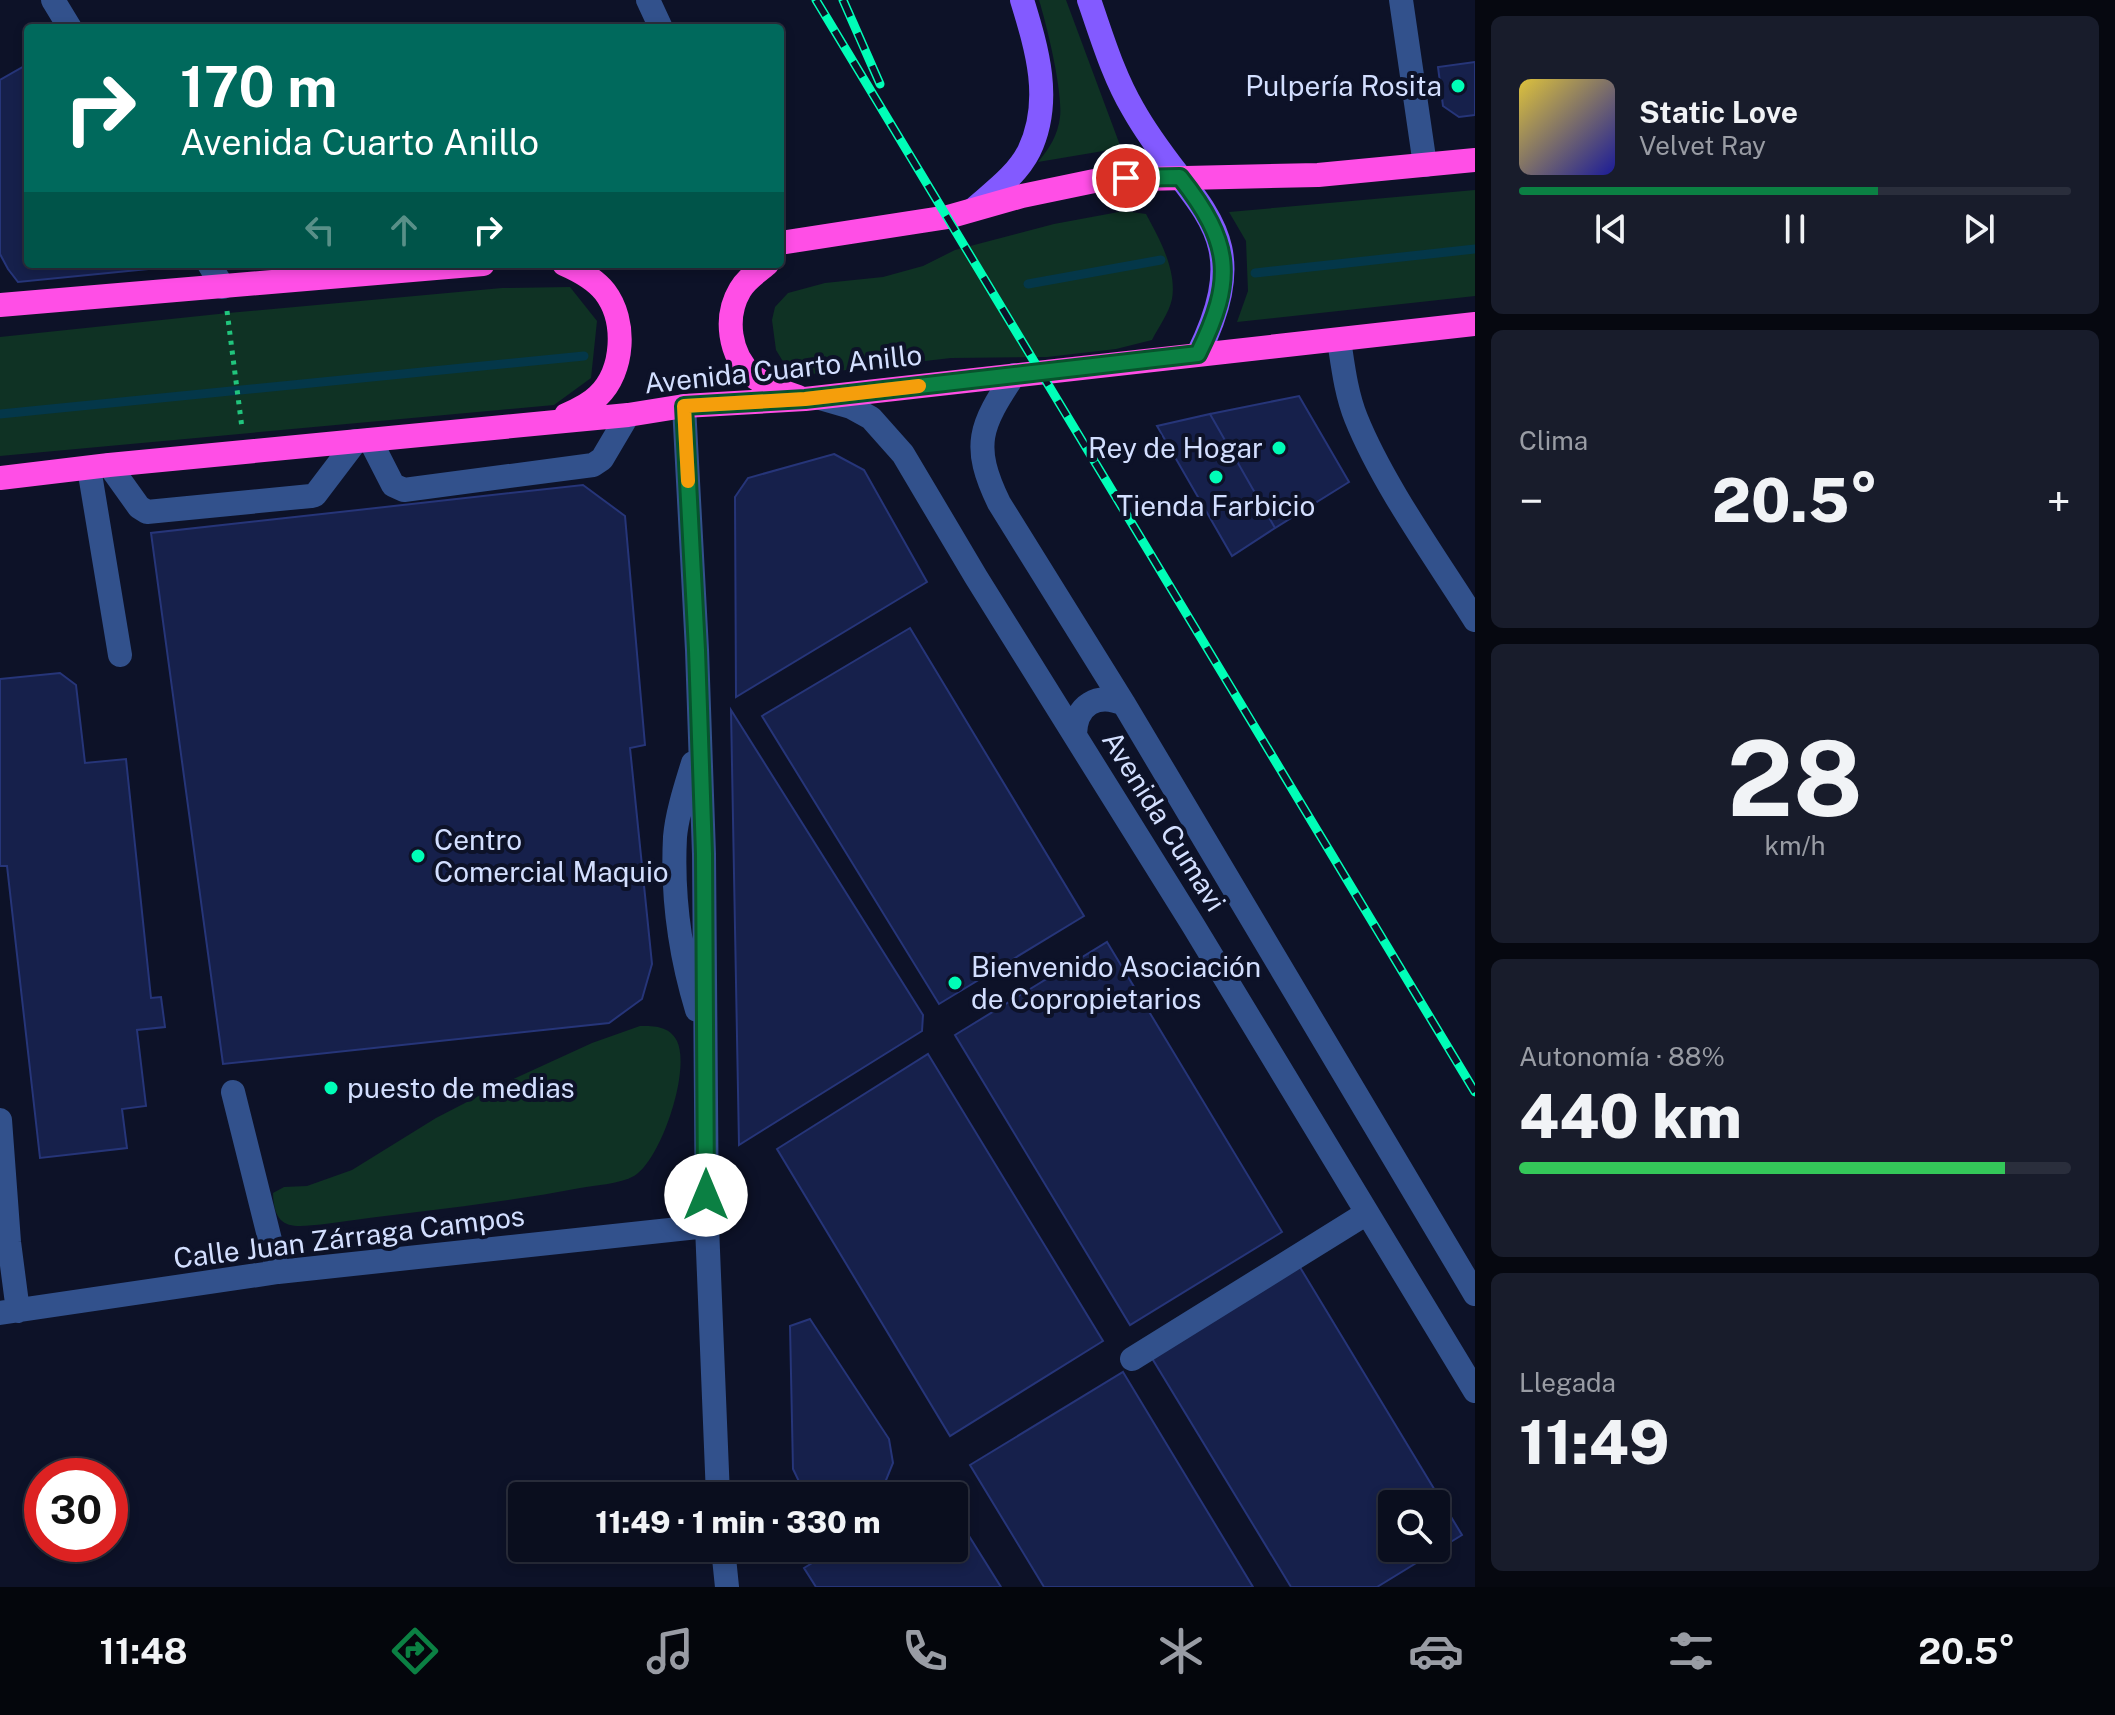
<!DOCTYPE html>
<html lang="es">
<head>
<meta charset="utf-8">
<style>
  :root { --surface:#0a0e1e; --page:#181c2b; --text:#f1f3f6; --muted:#999ca4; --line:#2a2e3c; --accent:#0b8043 }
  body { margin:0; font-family:"Public Sans",sans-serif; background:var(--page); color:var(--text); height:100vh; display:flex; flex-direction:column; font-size:30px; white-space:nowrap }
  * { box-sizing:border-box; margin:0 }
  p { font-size:26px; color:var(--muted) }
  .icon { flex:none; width:44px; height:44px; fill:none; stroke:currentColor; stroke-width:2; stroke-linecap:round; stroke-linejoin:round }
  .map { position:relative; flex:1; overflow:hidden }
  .side { display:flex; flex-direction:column; gap:16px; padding:16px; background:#060810; width:640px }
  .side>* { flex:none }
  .banner { position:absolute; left:24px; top:24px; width:760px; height:244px; border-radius:8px; box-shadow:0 4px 12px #0003,0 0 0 2px var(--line); background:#00695c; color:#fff; overflow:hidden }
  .buttons { position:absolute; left:1378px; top:1490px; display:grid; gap:16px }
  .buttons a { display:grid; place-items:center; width:72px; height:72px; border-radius:8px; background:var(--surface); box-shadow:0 4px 12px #0003,0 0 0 2px var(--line); font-size:40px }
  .speed { position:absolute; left:24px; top:1458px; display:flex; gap:16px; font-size:40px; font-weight:700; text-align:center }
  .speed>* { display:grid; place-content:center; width:104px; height:104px; border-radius:50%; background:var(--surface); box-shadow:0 4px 12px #0003,0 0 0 2px var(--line); line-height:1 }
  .speed .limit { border:12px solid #d22; background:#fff; color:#111 }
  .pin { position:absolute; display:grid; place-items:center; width:68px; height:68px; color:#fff; margin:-34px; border:4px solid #fff; border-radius:50%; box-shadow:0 2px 8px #0007 }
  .me { position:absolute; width:88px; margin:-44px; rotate:0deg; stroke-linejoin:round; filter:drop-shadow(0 0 6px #0008) }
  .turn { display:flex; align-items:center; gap:28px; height:168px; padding:0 24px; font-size:36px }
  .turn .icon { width:104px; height:104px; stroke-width:2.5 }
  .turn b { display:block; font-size:56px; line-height:68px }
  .lanes { display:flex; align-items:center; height:76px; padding:0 24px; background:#0003; justify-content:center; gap:40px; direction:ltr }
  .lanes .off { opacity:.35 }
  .big { font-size:60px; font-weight:800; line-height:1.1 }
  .side .card { flex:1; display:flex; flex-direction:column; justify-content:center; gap:12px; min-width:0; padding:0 28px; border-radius:12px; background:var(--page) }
  .side .dial { align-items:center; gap:0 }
  .dial b { font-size:104px; line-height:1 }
  .song { display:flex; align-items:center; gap:24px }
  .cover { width:96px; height:96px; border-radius:12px; background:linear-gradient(135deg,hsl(50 70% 55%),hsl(240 70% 35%)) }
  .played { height:8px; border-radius:4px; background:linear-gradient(90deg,var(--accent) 65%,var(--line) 65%) }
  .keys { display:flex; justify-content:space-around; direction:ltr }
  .heat { display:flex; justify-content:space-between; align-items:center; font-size:44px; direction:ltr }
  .charge { height:12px; border-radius:6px; background:linear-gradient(90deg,#34c759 88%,var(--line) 0) }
  .trip { position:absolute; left:508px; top:1482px; width:460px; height:80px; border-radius:8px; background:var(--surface); box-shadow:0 4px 12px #0003,0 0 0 2px var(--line); font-weight:800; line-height:80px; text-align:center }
  .dock { display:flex; height:128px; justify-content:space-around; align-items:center; background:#04060c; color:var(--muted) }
  .dock .icon { width:56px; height:56px }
  .dock .on { color:var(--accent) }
  .dock b { font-size:36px; color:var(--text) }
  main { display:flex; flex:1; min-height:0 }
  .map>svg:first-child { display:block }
  .green { fill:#0f3224 }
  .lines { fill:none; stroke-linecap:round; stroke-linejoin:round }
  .stream { stroke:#043749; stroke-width:9 }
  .building { fill:#16204b; stroke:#263579; stroke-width:2; fill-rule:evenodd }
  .path { stroke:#21c57d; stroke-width:5; stroke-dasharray:4 6; stroke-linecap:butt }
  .minor { stroke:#32518c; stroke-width:24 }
  .major { stroke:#835aff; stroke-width:24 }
  .highway { stroke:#ff4ee6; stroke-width:24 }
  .rail-casing { stroke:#00feb7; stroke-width:9 }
  .rail { stroke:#0d1228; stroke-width:6; stroke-dasharray:18; stroke-linecap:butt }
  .route-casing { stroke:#07532c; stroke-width:20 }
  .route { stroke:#0b8043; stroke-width:14 }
  .slow { stroke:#f59e0b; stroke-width:14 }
  .poi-dot { fill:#00feb7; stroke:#0d1228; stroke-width:3 }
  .labels { text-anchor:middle; stroke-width:8; stroke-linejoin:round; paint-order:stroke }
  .poi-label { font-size:28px; fill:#d3dfff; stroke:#0d1228; text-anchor:start }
  .street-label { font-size:28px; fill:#d3dfff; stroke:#0d1228 }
</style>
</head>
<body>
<main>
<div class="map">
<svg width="1475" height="1587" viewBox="0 0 1475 1587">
  <rect width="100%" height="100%" fill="#0d1228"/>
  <!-- green -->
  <path class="green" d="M1039,0H1066L1121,148L1038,162C1049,149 1058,135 1060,117C1063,92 1047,26 1039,0Z
    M1475,190V296L1237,322L1248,291L1246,241L1229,212Z
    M1124,211L1146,214C1159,238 1177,270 1172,299C1169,313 1158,328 1152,340L1116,349L1047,357L951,358L803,375L787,368L776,350L772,320L775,307L788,293L825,283L883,277L923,266L955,250L1054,224Z
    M570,287L597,321L591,378L554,405L0,456V337L228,313L502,288Z
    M640,1026C655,1026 669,1026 677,1041C691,1070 661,1160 634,1176C620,1184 596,1185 580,1188C497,1204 409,1212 325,1224C294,1227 274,1232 273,1193L284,1187L307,1186L352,1170L436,1118L498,1086L592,1043Z"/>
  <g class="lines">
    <!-- stream -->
    <path class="stream" d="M1255,273L1475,249
      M1028,284L1161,260
      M0,414L584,356"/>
  </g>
  <!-- building -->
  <path class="building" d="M1475,62V115L1459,117L1443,106L1438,67Z
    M28,64V264H151L148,269L18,282L8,269L0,254V80Z
    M1299,396L1349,482L1275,528L1210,414Z
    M1210,414L1275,528L1232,556L1157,426Z
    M834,454L864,470L927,582L736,697L735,497L748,478Z
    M583,485L625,516L645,745L630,748L652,964L642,999L609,1023L223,1064L151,533Z
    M910,628L1084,916L939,1004L762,716Z
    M60,673L76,685L85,763L126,759L151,998L161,997L165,1027L137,1030L146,1106L122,1109L127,1148L40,1158L7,866H0V679Z
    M731,710L923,1015L922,1031L739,1145Z
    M1107,942L1282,1232L1130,1325L955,1035Z
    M928,1054L1103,1341L950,1436L777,1149Z
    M1295,1259L1462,1535L1377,1587H1291L1147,1350ZM1392,1504H1436V1548H1392Z
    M810,1319L889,1439L893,1463L882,1490L874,1496H810L803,1490L793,1469L790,1326Z
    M1123,1372L1253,1587H1044L970,1465Z
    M954,1512L1001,1587H816L804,1568L837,1548H954Z"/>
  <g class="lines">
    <!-- path -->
    <path class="path" d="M227,311L242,428"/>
    <!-- minor -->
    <path class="minor" d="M53,0L70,28
      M648,0L661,28
      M1401,0L1425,165
      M209,264L223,287
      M1339,340C1343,366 1346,393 1356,418C1383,485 1436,558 1475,620
      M1014,375C980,426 971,445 999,503L1124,704L1475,1294
      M820,398L851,407L871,418L903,454L976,577L1193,925L1475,1391
      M684,406L697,650L704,854L707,1226L718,1496
      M370,440L393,485L404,490L593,465L602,459L628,415
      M109,465L139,507L147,512L311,496L315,495L356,441
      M89,468L120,655
      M1075,734C1076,705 1097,692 1124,704
      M693,763C686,786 677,813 675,837C672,895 680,954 697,1010
      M233,1092L278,1272
      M0,1120L9,1242L18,1311
      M0,1313L278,1272L707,1226
      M1132,1359L1367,1213
      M723,1548L727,1587"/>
    <!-- major -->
    <path class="major" d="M1089,0C1102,37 1113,75 1133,109C1189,209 1261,226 1198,354
      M974,209C993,192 1017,175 1029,151C1053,101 1037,49 1022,0"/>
    <!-- highway -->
    <path class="highway" d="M780,243L948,217L1022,196L1099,180L1318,175L1475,160
      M564,264C580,271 595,279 605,292C627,321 624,371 598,396C589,405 578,410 566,415
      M767,264C758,272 746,279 740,290C724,317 729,355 753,376C766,386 783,392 798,397
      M0,305L483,264
      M0,478L109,465L628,415L684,406L805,399L1475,324"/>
    <!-- rail casing -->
    <g class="rail-casing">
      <path id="rail" d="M816,0L1475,1092
        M843,0L880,84"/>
    </g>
    <!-- rail -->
    <use href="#rail" class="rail"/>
  </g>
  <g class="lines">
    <!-- route casing -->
    <g class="route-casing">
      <path id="route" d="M706,1195L704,854L697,650L684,406L805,399L1198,354C1235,279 1232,243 1180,177L1126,178"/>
    </g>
    <!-- route -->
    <use href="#route" class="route"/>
    <!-- slow -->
    <path class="slow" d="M688,481L684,406L805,399L919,386"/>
  </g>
  <!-- markers -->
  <g class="poi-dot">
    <circle cx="1458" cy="86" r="8"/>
    <circle cx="1279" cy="448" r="8"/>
    <circle cx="1216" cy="477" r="8"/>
    <circle cx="418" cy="856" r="8"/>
    <circle cx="955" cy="983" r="8"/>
    <circle cx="331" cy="1088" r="8"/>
  </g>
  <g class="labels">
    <!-- poi labels -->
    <g class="poi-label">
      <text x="1442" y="96" text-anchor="end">Pulpería Rosita</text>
      <text x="1263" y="458" text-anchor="end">Rey de Hogar</text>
      <text x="1216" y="516" text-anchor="middle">Tienda Farbicio</text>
      <text x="434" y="850">Centro<tspan x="434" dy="32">Comercial Maquio</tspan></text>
      <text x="971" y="977">Bienvenido Asociación<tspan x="971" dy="32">de Copropietarios</tspan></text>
      <text x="347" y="1098">puesto de medias</text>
    </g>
    <!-- street labels -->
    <g class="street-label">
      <text transform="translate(783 369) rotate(-6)" y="10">Avenida Cuarto Anillo</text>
      <text transform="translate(1164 821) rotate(58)" y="10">Avenida Cumavi</text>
      <text transform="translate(349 1237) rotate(-7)" y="10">Calle Juan Zárraga Campos</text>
    </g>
  </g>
</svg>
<div class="buttons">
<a><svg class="icon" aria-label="search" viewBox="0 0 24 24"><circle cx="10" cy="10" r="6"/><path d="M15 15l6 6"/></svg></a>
</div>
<div class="speed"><div class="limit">30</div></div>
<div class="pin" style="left:1126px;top:178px;background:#d93025"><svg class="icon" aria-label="arrive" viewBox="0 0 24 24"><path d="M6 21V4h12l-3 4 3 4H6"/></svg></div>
<svg class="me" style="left:706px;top:1195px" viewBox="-20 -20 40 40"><circle r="19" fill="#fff"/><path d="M0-13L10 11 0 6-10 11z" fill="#0b8043"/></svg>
<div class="trip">11:49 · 1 min · 330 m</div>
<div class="banner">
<div class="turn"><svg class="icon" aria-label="right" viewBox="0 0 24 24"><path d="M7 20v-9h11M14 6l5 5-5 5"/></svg><div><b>170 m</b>Avenida Cuarto Anillo</div></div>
<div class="lanes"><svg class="icon off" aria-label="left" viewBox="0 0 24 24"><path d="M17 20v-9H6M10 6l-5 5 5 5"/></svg><svg class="icon off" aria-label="ahead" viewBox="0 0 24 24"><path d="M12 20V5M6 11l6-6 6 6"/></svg><svg class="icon" aria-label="right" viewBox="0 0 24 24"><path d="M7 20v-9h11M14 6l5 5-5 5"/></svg></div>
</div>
</div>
<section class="side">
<div class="card">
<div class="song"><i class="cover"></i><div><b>Static Love</b><p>Velvet Ray</p></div></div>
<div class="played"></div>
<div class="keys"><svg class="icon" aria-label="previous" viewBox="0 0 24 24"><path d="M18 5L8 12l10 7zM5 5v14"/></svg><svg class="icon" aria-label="pause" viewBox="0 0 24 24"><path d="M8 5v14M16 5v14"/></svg><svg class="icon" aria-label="next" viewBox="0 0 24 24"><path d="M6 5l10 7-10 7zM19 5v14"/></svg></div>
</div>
<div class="card"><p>Clima</p>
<div class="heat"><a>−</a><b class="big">20.5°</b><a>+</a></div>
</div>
<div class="card dial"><b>28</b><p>km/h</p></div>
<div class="card"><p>Autonomía · 88%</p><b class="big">440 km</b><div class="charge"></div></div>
<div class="card"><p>Llegada</p><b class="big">11:49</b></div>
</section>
</main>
<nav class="dock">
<b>11:48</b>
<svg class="icon on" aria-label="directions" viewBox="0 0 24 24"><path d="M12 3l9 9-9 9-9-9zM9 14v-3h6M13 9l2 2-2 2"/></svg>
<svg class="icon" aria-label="music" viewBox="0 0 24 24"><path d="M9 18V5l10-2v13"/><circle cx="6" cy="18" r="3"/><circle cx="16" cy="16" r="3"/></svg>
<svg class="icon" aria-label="phone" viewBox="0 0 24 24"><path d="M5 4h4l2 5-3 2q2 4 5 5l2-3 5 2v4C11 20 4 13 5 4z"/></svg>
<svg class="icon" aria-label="climate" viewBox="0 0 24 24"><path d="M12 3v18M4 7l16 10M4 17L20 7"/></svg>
<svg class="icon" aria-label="car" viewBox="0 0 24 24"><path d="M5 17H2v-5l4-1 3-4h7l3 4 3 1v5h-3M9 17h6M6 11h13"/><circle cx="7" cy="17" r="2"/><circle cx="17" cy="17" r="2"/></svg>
<svg class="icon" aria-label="filters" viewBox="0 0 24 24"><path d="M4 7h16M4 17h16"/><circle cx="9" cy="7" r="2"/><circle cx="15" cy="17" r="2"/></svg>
<b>20.5°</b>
</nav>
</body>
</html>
